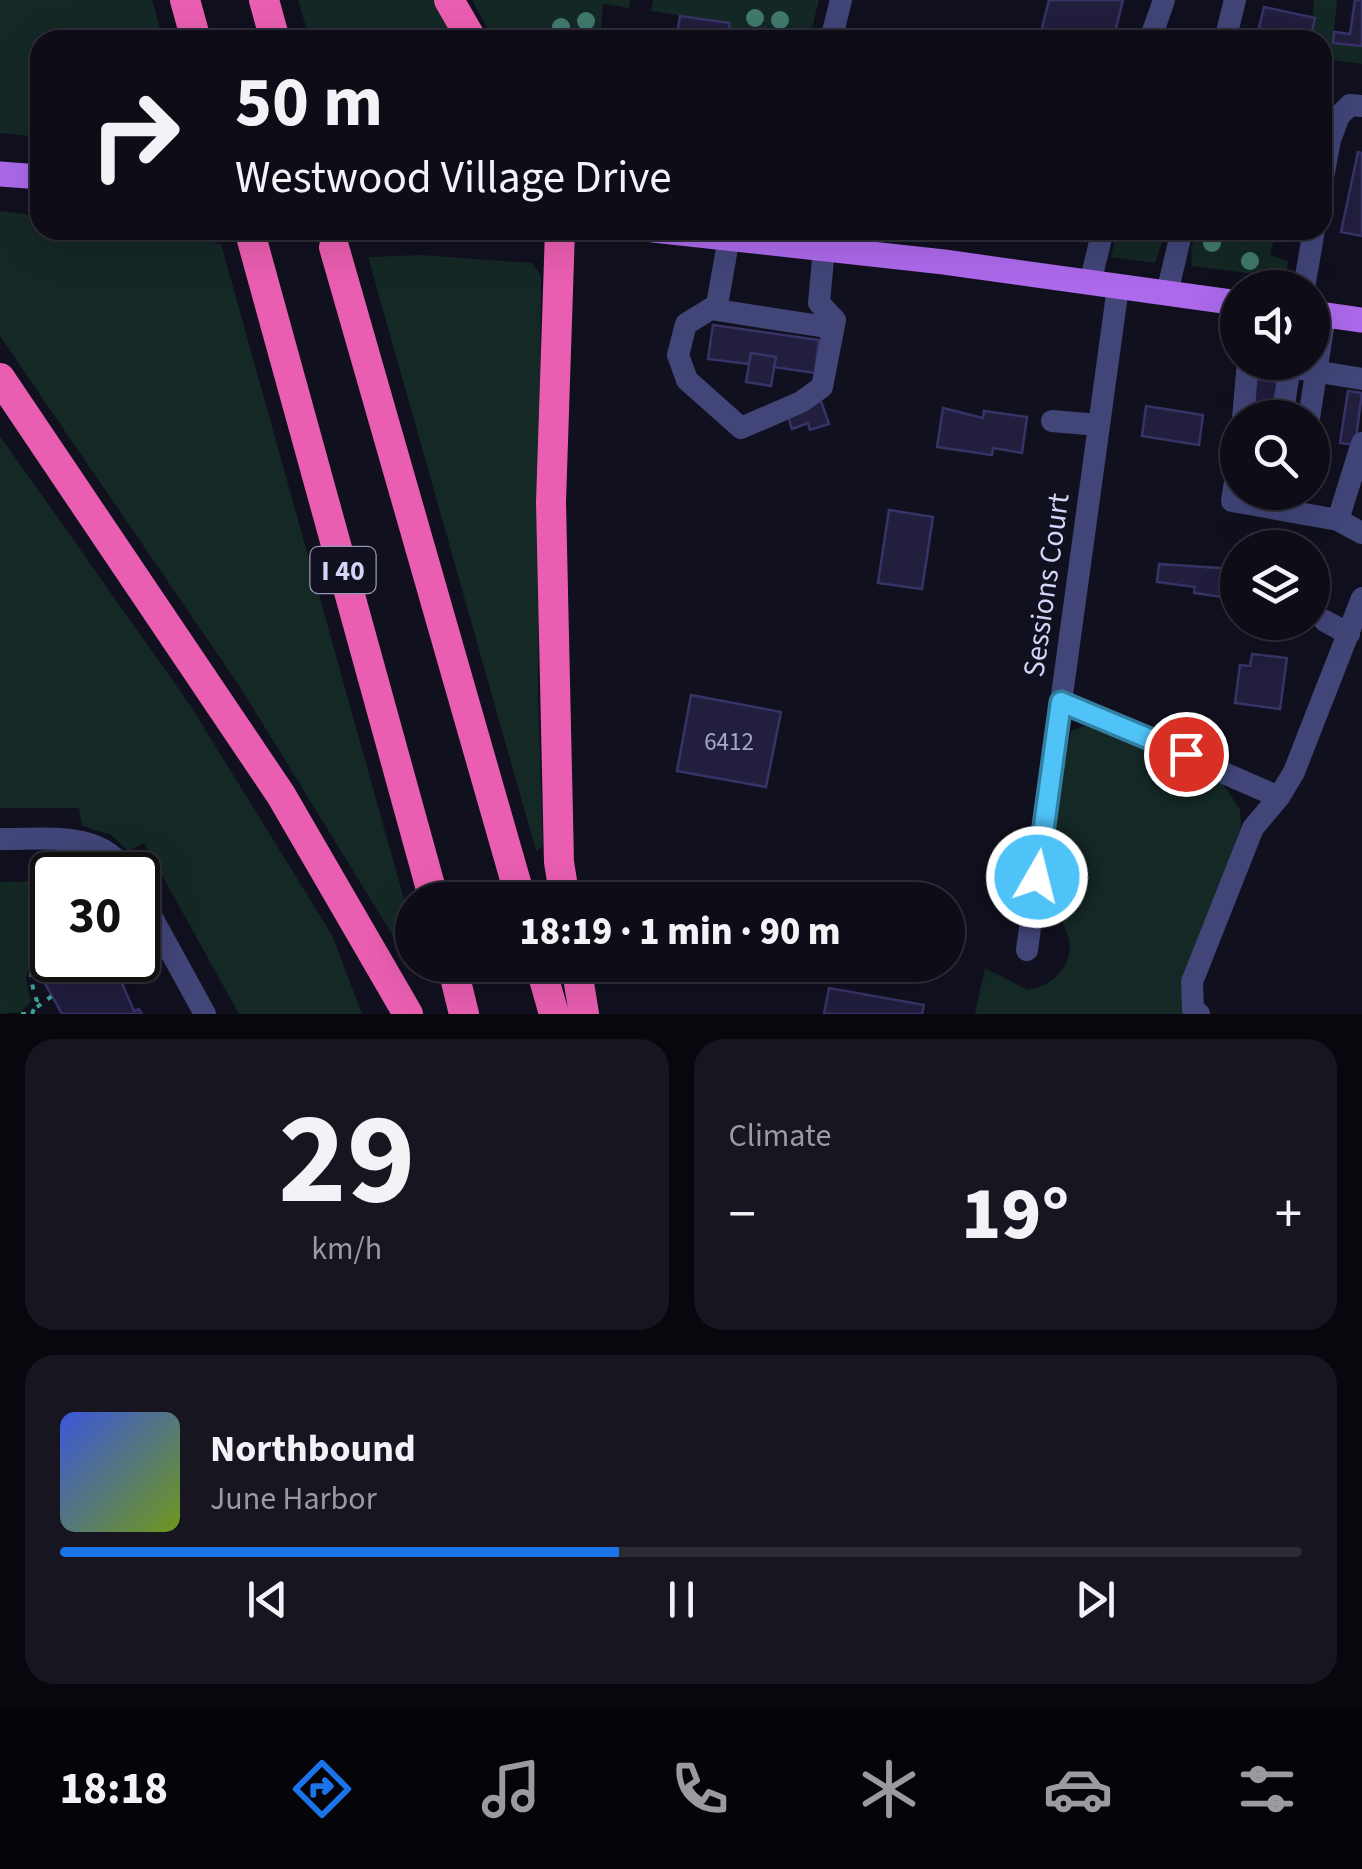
<!DOCTYPE html>
<html lang="en">
<head>
<meta charset="utf-8">
<style>
  :root { --surface:#0d0c17; --page:#161520; --text:#f1f3f6; --muted:#9a9ba1; --line:#2d2c36; --accent:#1a73e8 }
  body { margin:0; font-family:"Source Sans 3",sans-serif; background:var(--page); color:var(--text); height:100vh; display:flex; flex-direction:column; font-size:38px; white-space:nowrap }
  * { box-sizing:border-box; margin:0 }
  p { font-size:32px; color:var(--muted) }
  .icon { flex:none; width:55px; height:55px; fill:none; stroke:currentColor; stroke-width:2; stroke-linecap:round; stroke-linejoin:round }
  .map { position:relative; height:1014px; overflow:hidden }
  .side { display:flex; flex-direction:column; gap:25px; padding:25px; background:#07070d; flex:1 }
  .side>* { flex:none }
  .banner { position:absolute; left:30px; top:30px; width:1302px; height:210px; border-radius:30px; box-shadow:0 10px 40px #0002,0 0 0 2px var(--line); background:#0d0c17; color:var(--text); overflow:hidden }
  .buttons { position:absolute; left:1220px; top:270px; display:grid; gap:20px }
  .buttons a { display:grid; place-items:center; width:110px; height:110px; border-radius:50%; background:var(--surface); box-shadow:0 10px 40px #0002,0 0 0 2px var(--line); font-size:50px }
  .speed { position:absolute; left:30px; top:852px; display:flex; gap:20px; font-size:50px; font-weight:700; text-align:center }
  .speed>* { display:grid; place-content:center; width:130px; height:130px; border-radius:50%; background:var(--surface); box-shadow:0 10px 40px #0002,0 0 0 2px var(--line); line-height:1 }
  .speed .limit { border:5px solid #111; border-radius:15px; background:#fff; color:#111 }
  .pin { position:absolute; display:grid; place-items:center; width:85px; height:85px; color:#fff; margin:-42px; border:5px solid #fff; border-radius:50%; box-shadow:0 2px 10px #0007 }
  .me { position:absolute; width:110px; margin:-55px; rotate:8deg; stroke-linejoin:round; filter:drop-shadow(0 0 8px #0008) }
  .turn { display:flex; align-items:center; gap:35px; height:210px; padding:0 40px; font-size:45px }
  .turn .icon { width:130px; height:130px; stroke-width:2.5 }
  .turn b { display:block; font-size:70px; line-height:85px }
  .big { font-size:75px; font-weight:800; line-height:1.1 }
  .side .card { flex:1; display:flex; flex-direction:column; justify-content:center; gap:15px; min-width:0; padding:0 35px; border-radius:30px; background:var(--page) }
  .side .dial { align-items:center; gap:0 }
  .dial b { font-size:130px; line-height:1 }
  .song { display:flex; align-items:center; gap:30px }
  .cover { width:120px; height:120px; border-radius:15px; background:linear-gradient(135deg,hsl(230 70% 55%),hsl(80 70% 35%)) }
  .played { height:10px; border-radius:5px; background:linear-gradient(90deg,var(--accent) 45%,var(--line) 45%) }
  .keys { display:flex; justify-content:space-around; direction:ltr }
  .heat { display:flex; justify-content:space-between; align-items:center; font-size:55px; direction:ltr }
  .side .tiles { flex:1; display:grid; gap:25px; grid-template-columns:1fr 1fr }
  .card:last-child { grid-column:span 2 }
  .trip { position:absolute; left:395px; top:882px; width:570px; height:100px; border-radius:50px; background:var(--surface); box-shadow:0 10px 40px #0002,0 0 0 2px var(--line); font-weight:800; line-height:100px; text-align:center }
  .dock { display:flex; height:160px; justify-content:space-around; align-items:center; background:#050509; color:var(--muted) }
  .dock .icon { width:70px; height:70px }
  .dock .current { color:var(--accent) }
  .dock b { font-size:45px; color:var(--text) }
  .map>svg:first-child { display:block }
  .green { fill:#142825 }
  .building { fill:#211e3e; stroke:#383367; stroke-width:2.5 }
  .lines { fill:none; stroke-linecap:round; stroke-linejoin:round }
  .path { stroke:#3da492; stroke-width:4; stroke-dasharray:5 8; stroke-linecap:butt }
  .minor { stroke:#414578; stroke-width:22 }
  .major { stroke:#ac69eb; stroke-width:25 }
  .highway { stroke:#ea5eb1; stroke-width:30 }
  .tree { fill:#417a6c }
  .route-casing { stroke:#337fa1; stroke-width:25 }
  .route { stroke:#4fc3f7; stroke-width:18 }
  .labels { text-anchor:middle; stroke-width:10; stroke-linejoin:round; paint-order:stroke }
  .number-label { font-size:25px; fill:#a7a6ca }
  .shield { fill:#11101f; stroke:#9a99b8; stroke-width:2.5 }
  .shield-label { font-size:28px; font-weight:bold; fill:#d4d4f9 }
  .street-label { font-size:30px; fill:#d4d4f9; stroke:#11101f }
</style>
</head>
<body>
<div class="map">
<svg width="1362" height="1014" viewBox="0 0 1362 1014">
  <rect width="100%" height="100%" fill="#11101f"/>
  <!-- green -->
  <path class="green" d="M0,0H152L163,40H40V137L0,133Z
    M298,0H433L456,40H310Z
    M472,0H630L629,8L603,4L600,40H494Z
    M653,0H819L809,40H727L729,23L651,11Z
    M1314,0H1337L1333,42L1362,46V64L1332,60L1329,75L1323,76L1322,40H1310Z
    M0,211L40,216V230H137L221,244L412,928V965H423L424,971L417,975L242,690L0,336Z
    M1135,230H1166L1155,263L1111,257L1115,239L1132,240Z
    M1248,230H1276L1270,255L1288,261L1285,278L1192,266L1191,246L1200,234L1245,243Z
    M421,255L532,263L541,275L538,692L543,846L536,851L368,257Z
    M0,436L190,705L332,935L362,1014H239L144,843L128,851L111,835L82,826L79,808H0Z
    M1089,724L1222,783L1240,809L1241,827L1187,974L1186,1014H975L985,968L1028,990C1046,987 1062,976 1068,958C1077,931 1049,912 1047,886C1045,851 1063,777 1069,739L1072,731Z
    M49,881L52,893L38,909L39,934L26,978L31,1002L21,1012L0,1014V882Z"/>
  <!-- building -->
  <path class="building" d="M1049,0H1123L1113,40H1039Z
    M1355,0H1362V46L1333,43L1334,32L1350,34Z
    M1264,7L1315,18L1310,40H1256Z
    M680,16L730,23L727,40H676Z
    M1358,152L1362,153V236L1341,232Z
    M713,325L819,340L815,373L774,367L776,357L751,353L749,364L708,359Z
    M751,353L776,357L771,386L746,382Z
    M1255,379L1279,382L1274,418H1250Z
    M1348,391L1362,393L1355,445L1340,443Z
    M821,401L829,424L810,430L808,423L792,429L787,413Z
    M1146,406L1203,415L1199,445L1142,436Z
    M943,408L983,418L984,411L1027,417L1022,453L993,448L992,455L937,447Z
    M889,510L933,517L922,589L878,583Z
    M1159,564L1234,569L1230,598L1194,593L1195,587L1157,582Z
    M1252,654L1287,658L1280,709L1235,703L1240,665L1250,666Z
    M691,695L781,712L766,787L677,771Z
    M52,953V960H112L134,1011L139,1009L142,1014H62L42,978L47,974L39,960Z
    M829,988L924,1005L922,1014H824Z"/>
  <g class="lines">
    <!-- path -->
    <path class="path" d="M114,963L118,960
      M37,1007L52,996
      M21,1014H28
      M32,1014L37,1001C25,971 34,945 46,915"/>
    <!-- minor -->
    <path class="minor" d="M831,40L841,0
      M1150,40L1164,0
      M1225,40L1235,0
      M1322,183L1330,140L1339,116L1350,105L1362,106
      M729,237L717,305L686,324L678,355L687,380L741,428L801,402L822,387L835,320L819,303L824,248
      M1090,283L1103,230
      M1304,288L1314,230
      M1167,293L1182,230
      M710,309L833,328
      M1259,362L1362,379
      M1243,418L1248,362
      M1282,418L1290,366
      M1309,418L1325,315
      M1052,421L1098,425
      M1238,462L1232,501L1338,520L1362,533
      M1338,520L1362,443
      M1325,621L1349,634
      M1061,702L1279,797L1253,828L1192,982L1193,1009L1199,1014
      M1279,797L1294,772L1362,598
      M0,839C46,840 102,829 128,875
      M138,892L205,1014
      M1027,950L1118,287"/>
    <!-- major -->
    <path class="major" d="M0,174L40,177
      M653,230L944,262L1238,303
      M1312,313L1362,320"/>
    <!-- highway -->
    <path class="highway" d="M185,0L196,40
      M264,0L275,40
      M449,0L472,40
      M560,230L551,502L559,862L565,900
      M252,240L434,900
      M334,247L521,900
      M0,378L281,795L408,1014
      M452,965L464,1014
      M540,965L554,1014
      M576,965L584,1014"/>
  </g>
  <!-- trees -->
  <g class="tree">
    <circle cx="755" cy="18" r="9"/>
    <circle cx="780" cy="20" r="9"/>
    <circle cx="586" cy="21" r="9"/>
    <circle cx="561" cy="27" r="9"/>
    <circle cx="1212" cy="243" r="9"/>
    <circle cx="1250" cy="261" r="9"/>
  </g>
  <g class="lines">
    <!-- route casing -->
    <g class="route-casing">
      <path id="route" d="M1037,877L1061,702L1186,754"/>
    </g>
    <!-- route -->
    <use href="#route" class="route"/>
  </g>
  <g class="labels">
    <!-- number labels -->
    <g class="number-label">
      <text x="729" y="750">6412</text>
    </g>
    <!-- shield labels -->
    <rect class="shield" x="310.5" y="547" width="65" height="46" rx="8"/>
    <g class="shield-label">
      <text x="343" y="580">I 40</text>
    </g>
    <!-- street labels -->
    <g class="street-label">
      <text transform="translate(1046 585) rotate(-82)" y="10">Sessions Court</text>
    </g>
  </g>
</svg>
<div class="buttons">
<a><svg class="icon" aria-label="sound" viewBox="0 0 24 24"><path d="M4 9h4l5-4v14l-5-4H4zM17 9q2 3 0 6"/></svg></a>
<a><svg class="icon" aria-label="search" viewBox="0 0 24 24"><circle cx="10" cy="10" r="6"/><path d="M15 15l6 6"/></svg></a>
<a><svg class="icon" aria-label="layers" viewBox="0 0 24 24"><path d="M12 4l9 5-9 5-9-5zM3 14l9 5 9-5"/></svg></a>
</div>
<div class="speed"><div class="limit">30</div></div>
<div class="pin" style="left:1186px;top:754px;background:#d93025"><svg class="icon" aria-label="arrive" viewBox="0 0 24 24"><path d="M6 21V4h12l-3 4 3 4H6"/></svg></div>
<svg class="me" style="left:1037px;top:877px" viewBox="-20 -20 40 40"><circle r="17" fill="#4fc3f7" stroke="#fff" stroke-width="3"/><path d="M0-11L8 9 0 5-8 9z" fill="#fff"/></svg>
<div class="trip">18:19 · 1 min · 90 m</div>
<div class="banner">
<div class="turn"><svg class="icon" aria-label="right" viewBox="0 0 24 24"><path d="M7 20v-9h11M14 6l5 5-5 5"/></svg><div><b>50 m</b>Westwood Village Drive</div></div>
</div>
</div>
<section class="side">
<div class="tiles">
<div class="card dial"><b>29</b><p>km/h</p></div>
<div class="card"><p>Climate</p>
<div class="heat"><a>−</a><b class="big">19°</b><a>+</a></div>
</div>
<div class="card">
<div class="song"><i class="cover"></i><div><b>Northbound</b><p>June Harbor</p></div></div>
<div class="played"></div>
<div class="keys"><svg class="icon" aria-label="previous" viewBox="0 0 24 24"><path d="M18 5L8 12l10 7zM5 5v14"/></svg><svg class="icon" aria-label="pause" viewBox="0 0 24 24"><path d="M8 5v14M16 5v14"/></svg><svg class="icon" aria-label="next" viewBox="0 0 24 24"><path d="M6 5l10 7-10 7zM19 5v14"/></svg></div>
</div>
</div>
</section>
<nav class="dock">
<b>18:18</b>
<svg class="icon current" aria-label="directions" viewBox="0 0 24 24"><path d="M12 3l9 9-9 9-9-9zM9 14v-3h6M13 9l2 2-2 2"/></svg>
<svg class="icon" aria-label="music" viewBox="0 0 24 24"><path d="M9 18V5l10-2v13"/><circle cx="6" cy="18" r="3"/><circle cx="16" cy="16" r="3"/></svg>
<svg class="icon" aria-label="phone" viewBox="0 0 24 24"><path d="M5 4h4l2 5-3 2q2 4 5 5l2-3 5 2v4C11 20 4 13 5 4z"/></svg>
<svg class="icon" aria-label="climate" viewBox="0 0 24 24"><path d="M12 3v18M4 7l16 10M4 17L20 7"/></svg>
<svg class="icon" aria-label="car" viewBox="0 0 24 24"><path d="M5 17H2v-5l4-1 3-4h7l3 4 3 1v5h-3M9 17h6M6 11h13"/><circle cx="7" cy="17" r="2"/><circle cx="17" cy="17" r="2"/></svg>
<svg class="icon" aria-label="filters" viewBox="0 0 24 24"><path d="M4 7h16M4 17h16"/><circle cx="9" cy="7" r="2"/><circle cx="15" cy="17" r="2"/></svg>
</nav>
</body>
</html>
